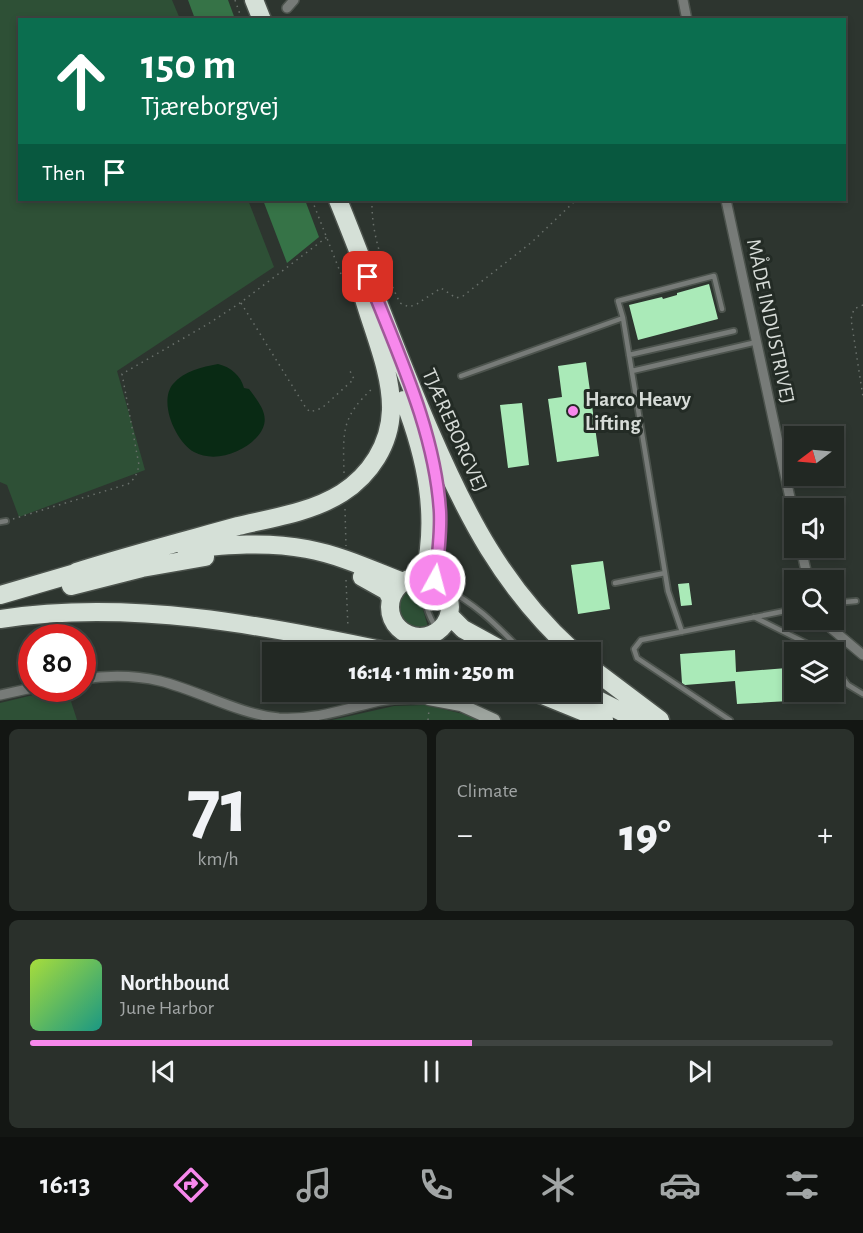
<!DOCTYPE html>
<html lang="en">
<head>
<meta charset="utf-8">
<style>
  :root { --surface:#222823; --page:#2a302b; --text:#f1f3f6; --muted:#a2a6a6; --line:#3f4441; --accent:#f788ec }
  body { margin:0; font-family:"Alegreya Sans",sans-serif; background:var(--page); color:var(--text); height:100vh; display:flex; flex-direction:column; font-size:22px; white-space:nowrap }
  * { box-sizing:border-box; margin:0 }
  p { font-size:20px; color:var(--muted) }
  .icon { flex:none; width:33px; height:33px; fill:none; stroke:currentColor; stroke-width:2; stroke-linecap:round; stroke-linejoin:round }
  .map { position:relative; height:720px; overflow:hidden }
  .sheet { display:flex; flex-direction:column; gap:9px; padding:9px; background:#131613; flex:1 }
  .sheet>* { flex:none }
  .banner { position:absolute; left:18px; top:18px; width:828px; height:183px; border-radius:0px; box-shadow:0 3px 9px #0003,0 0 0 2px var(--line); background:#0b6e4f; color:#fff; overflow:hidden }
  .needle { width:39px; rotate:254deg }
  .tools { position:absolute; left:784px; top:426px; display:grid; gap:12px }
  .tools a { display:grid; place-items:center; width:60px; height:60px; border-radius:0px; background:var(--surface); box-shadow:0 3px 9px #0003,0 0 0 2px var(--line); font-size:30px }
  .speed { position:absolute; left:18px; top:624px; display:flex; gap:12px; font-size:30px; font-weight:700; text-align:center }
  .speed>* { display:grid; place-content:center; width:78px; height:78px; border-radius:50%; background:var(--surface); box-shadow:0 3px 9px #0003,0 0 0 2px var(--line); line-height:1 }
  .speed .limit { border:9px solid #d22; background:#fff; color:#111 }
  .pin { position:absolute; display:grid; place-items:center; width:51px; height:51px; color:#fff; margin:-26px; border-radius:12px; box-shadow:0 3px 9px #0006 }
  .me { position:absolute; width:66px; margin:-33px; rotate:7deg; stroke-linejoin:round; filter:drop-shadow(0 0 4px #0008) }
  .turn { display:flex; align-items:center; gap:21px; height:126px; padding:0 24px; font-size:27px }
  .turn .icon { width:78px; height:78px; stroke-width:2.5 }
  .turn b { display:block; font-size:42px; line-height:51px }
  .then { display:flex; align-items:center; height:57px; padding:0 24px; background:#0003; gap:12px; font-size:22px }
  .big { font-size:45px; font-weight:800; line-height:1.1 }
  .sheet .widget { flex:1; display:flex; flex-direction:column; justify-content:center; gap:9px; min-width:0; padding:0 21px; border-radius:9px; background:var(--page) }
  .sheet .dial { align-items:center; gap:0 }
  .dial b { font-size:78px; line-height:1 }
  .song { display:flex; align-items:center; gap:18px }
  .cover { width:72px; height:72px; border-radius:9px; background:linear-gradient(135deg,hsl(80 70% 55%),hsl(170 70% 35%)) }
  .played { height:6px; border-radius:3px; background:linear-gradient(90deg,var(--accent) 55%,var(--line) 55%) }
  .keys { display:flex; justify-content:space-around; direction:ltr }
  .heat { display:flex; justify-content:space-between; align-items:center; font-size:33px; direction:ltr }
  .sheet .tiles { flex:1; display:grid; gap:9px; grid-template-columns:1fr 1fr }
  .widget:last-child { grid-column:span 2 }
  .trip { position:absolute; left:262px; top:642px; width:339px; height:60px; border-radius:0px; background:var(--surface); box-shadow:0 3px 9px #0003,0 0 0 2px var(--line); font-weight:800; line-height:60px; text-align:center }
  .menu { display:flex; height:96px; justify-content:space-around; align-items:center; background:#0e100e; color:var(--muted) }
  .menu .icon { width:42px; height:42px }
  .menu .on { color:var(--accent) }
  .menu b { font-size:27px; color:var(--text) }
  .map>svg:first-child { display:block }
  .green { fill:#2e5036 }
  .forest { fill:#367347 }
  .water { fill:#092a14 }
  .building { fill:#aaeab8 }
  .lines { fill:none; stroke-linecap:round; stroke-linejoin:round }
  .lane-casing { stroke:#4c534d; stroke-width:8 }
  .street-casing { stroke:#4c534d; stroke-width:12 }
  .secondary-casing { stroke:#4c534d; stroke-width:15 }
  .highway-casing { stroke:#4c534d; stroke-width:21 }
  .path { stroke:#69706b; stroke-width:1.5; stroke-dasharray:1.5 4.5; stroke-linecap:butt }
  .lane { stroke:#777b78; stroke-width:4.5 }
  .street { stroke:#777b78; stroke-width:9 }
  .secondary { stroke:#9da49e; stroke-width:12 }
  .highway { stroke:#d5e0d7; stroke-width:18 }
  .route-casing { stroke:#a15899; stroke-width:15 }
  .route { stroke:#f788ec; stroke-width:10 }
  .poi-dot { fill:#f788ec; stroke:#232b25; stroke-width:2 }
  .labels { text-anchor:middle; stroke-width:6; stroke-linejoin:round; paint-order:stroke }
  .street-label { font-size:21px; fill:#d7dcd8; stroke:#232b25 }
  .poi-label { font-size:21px; font-weight:bold; fill:#d7dcd8; stroke:#232b25; text-anchor:start }
</style>
</head>
<body>
<div class="map">
<svg width="863" height="720" viewBox="0 0 863 720">
  <rect width="100%" height="100%" fill="#2d352f"/>
  <!-- green -->
  <path class="green" d="M0,0H172L180,19L20,20V200H248L274,267L117,371L145,470L19,517L7,485L0,482Z
    M412,586L421,588L422,606L428,627C408,632 394,616 401,596Z
    M62,688L67,689L77,720H0V703Z
    M426,705L472,716L479,720H332L394,706Z"/>
  <!-- forest -->
  <path class="forest" d="M188,0H228L235,19H195Z
    M263,200H305L319,237L287,263Z"/>
  <!-- water -->
  <path class="water" d="M218,364C231,367 241,376 244,388L249,389C261,405 273,419 257,437C243,453 214,463 194,452C176,442 158,402 173,384C184,371 202,367 218,364Z"/>
  <!-- building -->
  <path class="building" d="M709,284L718,319L638,340L629,305L662,297L663,299L677,295V293Z
    M586,362L599,456L557,462L548,399L562,397L558,366Z
    M522,403L529,465L508,468L500,405Z
    M603,561L610,609L578,614L571,565Z
    M689,583L692,605L681,606L678,584Z
    M735,650L736,672L787,668L789,701L737,704L735,681L685,685L682,683L680,654Z"/>
  <g class="lines">
    <!-- lane casing -->
    <g class="lane-casing">
      <path id="lane" d="M623,318L618,301L714,276L722,309
        M629,355L734,331
        M632,371L757,342
        M461,376L623,318L668,591L682,632
        M0,522L6,521
        M424,580C423,600 427,614 438,631
        M615,583L665,573
        M444,588C478,605 497,626 523,652
        M834,603L856,601
        M754,617L812,646L820,652
        M834,666L848,685L863,694
        M730,720L637,658L634,649L641,640L795,609"/>
    </g>
    <!-- street casing -->
    <g class="street-casing">
      <path id="street" d="M683,0L687,20
        M287,8L294,0
        M726,200L795,521
        M801,548L808,580
        M823,620L832,629L863,655
        M82,679C109,675 134,675 160,681C200,691 238,714 279,718C315,720 345,709 379,701C395,698 412,698 429,699
        M0,695L32,688"/>
    </g>
    <!-- secondary casing -->
    <g class="secondary-casing">
      <path id="secondary" d="M429,699L461,705L494,720"/>
    </g>
    <!-- highway casing -->
    <g class="highway-casing">
      <path id="highway" d="M254,0L262,20
        M338,200C369,276 396,353 429,429C466,515 503,588 574,652
        M404,400C426,457 439,516 424,577
        M186,549C226,545 267,541 307,549C340,555 372,570 403,582
        M76,572C130,555 184,541 238,526C272,518 312,512 342,493C370,475 390,445 391,410C392,372 372,329 362,292
        M362,577L387,591L391,599
        M390 607a30 30 0 1 1 60 0a30 30 0 1 1-60 0Z
        M71,586L142,568L205,557
        M0,595L86,570
        M449,615L463,629L505,652
        M0,619C129,599 264,625 390,652
        M591,668L660,720
        M535,692L604,720
        M582,692L638,720"/>
    </g>
    <!-- path -->
    <path class="path" d="M235,0L242,20
      M312,200L348,292
      M372,200C371,236 385,272 400,303L409,307L417,304L441,288L456,298L463,296L532,242L576,200
      M241,303L306,408L310,412L322,408L354,379L349,369
      M863,305L854,309L851,319L863,397
      M344,473C343,431 341,417 374,387
      M345,509L346,546
      M13,519L128,484C135,479 137,474 139,465L122,374L208,324L240,303L327,237
      M346,580L348,628
      M428,720L429,710"/>
    <!-- lane -->
    <use href="#lane" class="lane"/>
    <!-- street -->
    <use href="#street" class="street"/>
    <!-- secondary -->
    <use href="#secondary" class="secondary"/>
    <!-- highway -->
    <use href="#highway" class="highway"/>
  </g>
  <g class="lines">
    <!-- route casing -->
    <g class="route-casing">
      <path id="route" d="M368,277C397,352 435,430 440,512C441,535 438,558 435,580"/>
    </g>
    <!-- route -->
    <use href="#route" class="route"/>
  </g>
  <!-- markers -->
  <circle class="poi-dot" cx="573" cy="411" r="6"/>
  <g class="labels">
    <!-- street labels -->
    <g class="street-label">
      <text transform="translate(771 321) rotate(78)" y="7">MÅDE INDUSTRIVEJ</text>
      <text transform="translate(455 430) rotate(66)" y="7">TJÆREBORGVEJ</text>
    </g>
    <!-- poi labels -->
    <g class="poi-label">
      <text x="585" y="406">Harco Heavy<tspan x="585" dy="24">Lifting</tspan></text>
    </g>
  </g>
</svg>
<div class="tools">
<a><svg class="needle" viewBox="-14 -14 28 28"><path d="M0-13l5 13h-10z" fill="#e53935"/><path d="M0 13l5-13h-10z" fill="#a2a6a6"/></svg></a>
<a><svg class="icon" aria-label="sound" viewBox="0 0 24 24"><path d="M4 9h4l5-4v14l-5-4H4zM17 9q2 3 0 6"/></svg></a>
<a><svg class="icon" aria-label="search" viewBox="0 0 24 24"><circle cx="10" cy="10" r="6"/><path d="M15 15l6 6"/></svg></a>
<a><svg class="icon" aria-label="layers" viewBox="0 0 24 24"><path d="M12 4l9 5-9 5-9-5zM3 14l9 5 9-5"/></svg></a>
</div>
<div class="speed"><div class="limit">80</div></div>
<div class="pin" style="left:368px;top:277px;background:#d93025"><svg class="icon" aria-label="arrive" viewBox="0 0 24 24"><path d="M6 21V4h12l-3 4 3 4H6"/></svg></div>
<svg class="me" style="left:435px;top:580px" viewBox="-20 -20 40 40"><circle r="17" fill="#f788ec" stroke="#fff" stroke-width="3"/><path d="M0-11L8 9 0 5-8 9z" fill="#fff"/></svg>
<div class="trip">16:14 · 1 min · 250 m</div>
<div class="banner">
<div class="turn"><svg class="icon" aria-label="ahead" viewBox="0 0 24 24"><path d="M12 20V5M6 11l6-6 6 6"/></svg><div><b>150 m</b>Tjæreborgvej</div></div>
<div class="then">Then<svg class="icon" aria-label="arrive" viewBox="0 0 24 24"><path d="M6 21V4h12l-3 4 3 4H6"/></svg></div>
</div>
</div>
<section class="sheet">
<div class="tiles">
<div class="widget dial"><b>71</b><p>km/h</p></div>
<div class="widget"><p>Climate</p>
<div class="heat"><a>−</a><b class="big">19°</b><a>+</a></div>
</div>
<div class="widget">
<div class="song"><i class="cover"></i><div><b>Northbound</b><p>June Harbor</p></div></div>
<div class="played"></div>
<div class="keys"><svg class="icon" aria-label="previous" viewBox="0 0 24 24"><path d="M18 5L8 12l10 7zM5 5v14"/></svg><svg class="icon" aria-label="pause" viewBox="0 0 24 24"><path d="M8 5v14M16 5v14"/></svg><svg class="icon" aria-label="next" viewBox="0 0 24 24"><path d="M6 5l10 7-10 7zM19 5v14"/></svg></div>
</div>
</div>
</section>
<nav class="menu">
<b>16:13</b>
<svg class="icon on" aria-label="directions" viewBox="0 0 24 24"><path d="M12 3l9 9-9 9-9-9zM9 14v-3h6M13 9l2 2-2 2"/></svg>
<svg class="icon" aria-label="music" viewBox="0 0 24 24"><path d="M9 18V5l10-2v13"/><circle cx="6" cy="18" r="3"/><circle cx="16" cy="16" r="3"/></svg>
<svg class="icon" aria-label="phone" viewBox="0 0 24 24"><path d="M5 4h4l2 5-3 2q2 4 5 5l2-3 5 2v4C11 20 4 13 5 4z"/></svg>
<svg class="icon" aria-label="climate" viewBox="0 0 24 24"><path d="M12 3v18M4 7l16 10M4 17L20 7"/></svg>
<svg class="icon" aria-label="car" viewBox="0 0 24 24"><path d="M5 17H2v-5l4-1 3-4h7l3 4 3 1v5h-3M9 17h6M6 11h13"/><circle cx="7" cy="17" r="2"/><circle cx="17" cy="17" r="2"/></svg>
<svg class="icon" aria-label="filters" viewBox="0 0 24 24"><path d="M4 7h16M4 17h16"/><circle cx="9" cy="7" r="2"/><circle cx="15" cy="17" r="2"/></svg>
</nav>
</body>
</html>
